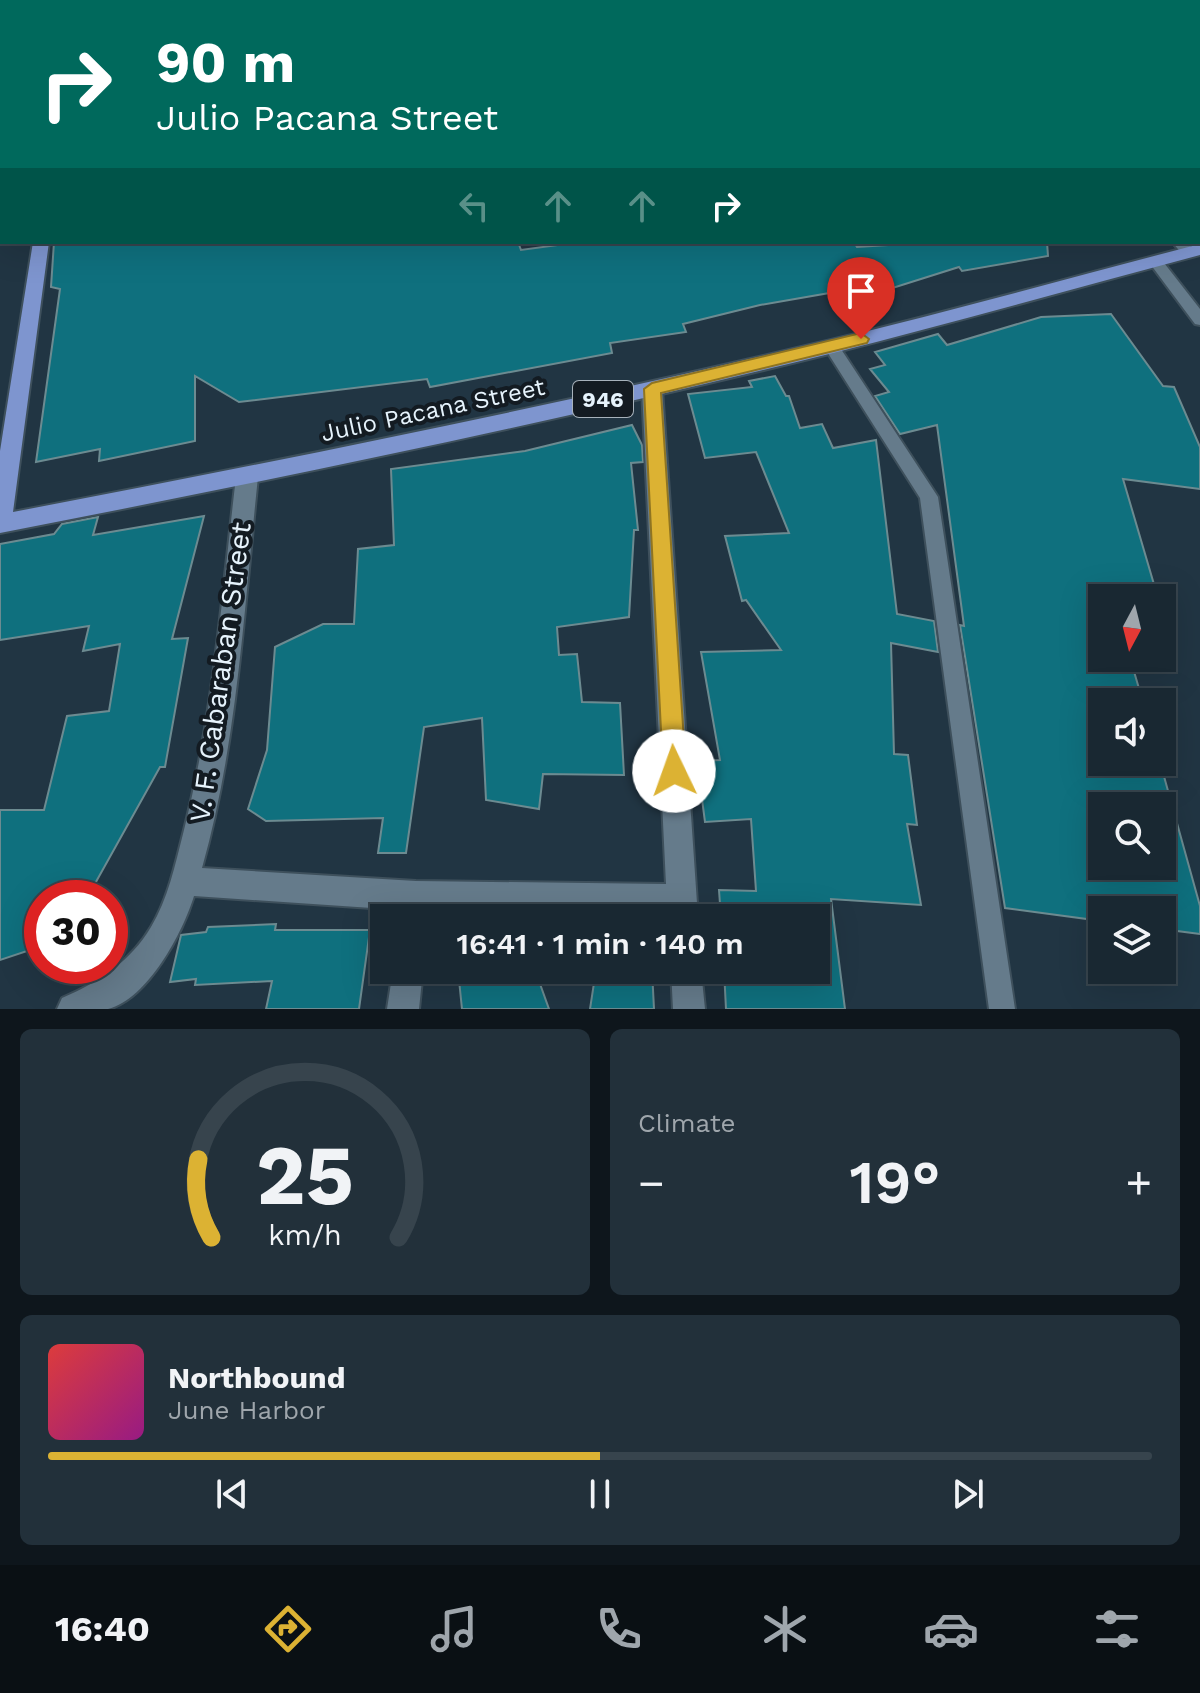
<!DOCTYPE html>
<html lang="en">
<head>
<meta charset="utf-8">
<style>
  :root { --surface:#192832; --page:#22303a; --text:#f1f3f6; --muted:#9fa6ac; --line:#37444d; --accent:#dcb233 }
  body { margin:0; font-family:"Work Sans",sans-serif; background:var(--page); color:var(--text); height:100vh; display:flex; flex-direction:column; font-size:30px; white-space:nowrap }
  * { box-sizing:border-box; margin:0 }
  p { font-size:26px; color:var(--muted) }
  .icon { flex:none; width:44px; height:44px; fill:none; stroke:currentColor; stroke-width:2; stroke-linecap:round; stroke-linejoin:round }
  .map { position:relative; height:1009px; overflow:hidden }
  .panel { display:flex; flex-direction:column; gap:20px; padding:20px; background:#0e161c; flex:1 }
  .panel>* { flex:none }
  .guide { position:absolute; left:0px; top:0px; width:1200px; height:244px; box-shadow:0 8px 32px #0002,0 0 0 2px var(--line); background:#00695c; color:#fff; overflow:hidden }
  .needle { width:52px; rotate:187deg }
  .fabs { position:absolute; left:1088px; top:584px; display:grid; gap:16px }
  .fabs a { display:grid; place-items:center; width:88px; height:88px; border-radius:0px; background:var(--surface); box-shadow:0 8px 32px #0002,0 0 0 2px var(--line); font-size:40px }
  .speed { position:absolute; left:24px; top:880px; display:flex; gap:16px; font-size:40px; font-weight:700; text-align:center }
  .speed>* { display:grid; place-content:center; width:104px; height:104px; border-radius:50%; background:var(--surface); box-shadow:0 8px 32px #0002,0 0 0 2px var(--line); line-height:1 }
  .speed .limit { border:12px solid #d22; background:#fff; color:#111 }
  .pin { position:absolute; display:grid; place-items:center; width:68px; height:68px; color:#fff; margin:-82px -34px; border-radius:50% 50% 50% 0; rotate:-45deg; box-shadow:0 0 8px #0007 }
  .pin .icon { rotate:45deg }
  .me { position:absolute; width:88px; margin:-44px; rotate:357deg; stroke-linejoin:round; filter:drop-shadow(0 0 6px #0008) }
  .turn { display:flex; align-items:center; gap:28px; height:168px; padding:0 24px; font-size:36px }
  .turn .icon { width:104px; height:104px; stroke-width:2.5 }
  .turn b { display:block; font-size:56px; line-height:68px }
  .lanes { display:flex; align-items:center; height:76px; padding:0 24px; background:#0003; justify-content:center; gap:40px; direction:ltr }
  .lanes .off { opacity:.35 }
  .big { font-size:60px; font-weight:600; line-height:1.1 }
  .panel .tile { flex:1; display:flex; flex-direction:column; justify-content:center; gap:12px; min-width:0; padding:0 28px; border-radius:12px; background:var(--page) }
  .panel .dial { align-items:center; gap:0 }
  .dial svg { height:208px; overflow:visible; fill:none; stroke:var(--line); stroke-width:7; stroke-linecap:round; text-anchor:middle }
  .dial text { fill:var(--text); stroke:none }
  .song { display:flex; align-items:center; gap:24px }
  .cover { width:96px; height:96px; border-radius:12px; background:linear-gradient(135deg,hsl(0 70% 55%),hsl(310 70% 35%)) }
  .played { height:8px; border-radius:4px; background:linear-gradient(90deg,var(--accent) 50%,var(--line) 50%) }
  .keys { display:flex; justify-content:space-around; direction:ltr }
  .heat { display:flex; justify-content:space-between; align-items:center; font-size:44px; direction:ltr }
  .panel .tiles { flex:1; display:grid; gap:20px; grid-template-columns:1fr 1fr }
  .tile:last-child { grid-column:span 2 }
  .trip { position:absolute; left:370px; top:904px; width:460px; height:80px; border-radius:0px; background:var(--surface); box-shadow:0 8px 32px #0002,0 0 0 2px var(--line); font-weight:600; line-height:80px; text-align:center }
  .tab-bar { display:flex; height:128px; justify-content:space-around; align-items:center; background:#0a1014; color:var(--muted) }
  .tab-bar .icon { width:56px; height:56px }
  .tab-bar .current { color:var(--accent) }
  .tab-bar b { font-size:36px; color:var(--text) }
  .map>svg:first-child { display:block }
  .building { fill:#0f707e; stroke:#6c8b91; stroke-width:2; fill-rule:evenodd }
  .lines { fill:none; stroke-linecap:round; stroke-linejoin:round }
  .service-casing { stroke:#3e505c; stroke-width:4 }
  .minor-casing { stroke:#3e505c; stroke-width:4 }
  .secondary-casing { stroke:#3e505c; stroke-width:4 }
  .primary-casing { stroke:#3e505c; stroke-width:4 }
  .service { fill:#657b8b; fill-rule:evenodd }
  .minor { fill:#657b8b; fill-rule:evenodd }
  .secondary { fill:#7288ad; fill-rule:evenodd }
  .primary { fill:#7e95cf; fill-rule:evenodd }
  .route { fill:#dcb233; stroke:#8f7421; stroke-width:2 }
  .labels { text-anchor:middle; stroke-width:8; stroke-linejoin:round; paint-order:stroke }
  .shield { fill:#131b22; stroke:#a7b2bb; stroke-width:2 }
  .shield-label { font-size:22px; font-weight:bold; fill:#e6f3fc }
  .street-label { font-size:24px; fill:#e6f3fc; stroke:#131b22 }
  .near-street-label { font-size:28px; fill:#e6f3fc; stroke:#131b22 }
</style>
</head>
<body>
<div class="map">
<svg width="1200" height="1009" viewBox="0 0 1200 1009">
  <rect width="100%" height="100%" fill="#213543"/>
  <!-- building -->
  <path class="building" d="M54,242H518L521,250L580,242H854L857,247L937,242H1047L1048,256L962,271L959,267L842,304L841,291L760,305L683,324L686,332L610,343L612,353L430,387L427,379L239,402L195,376V441L99,461L100,449L36,462L60,289L51,287Z
    M1111,314L1163,386L1174,387L1200,447V489L1123,479L1158,598H1102V658H1130L1143,702H1102V762H1160L1200,906V934L1162,929V910H1102V921L1005,908L960,625L964,626L937,425L900,434L875,396L889,392L870,369L885,365L875,352L938,334L947,345L1041,317ZM1102,806H1162V866H1102Z
    M775,376L786,396H789L800,428L822,424L833,448L876,440L897,614L934,621L938,652L891,643L894,754L908,755L917,825L907,824L921,905L831,899L845,1009H726L724,970H816V918H721L719,890L756,891L751,819L705,822L697,761L720,760L701,652L781,650L746,600L742,601L725,536L789,533L756,452L705,458L688,394L752,387L749,381Z
    M632,425L642,445L643,462L631,463L638,530H634L629,617L557,627L559,655L577,654L582,702L620,703L624,775L543,774L539,809L486,800L482,718L424,727L406,853H378L383,818L266,821L248,809L267,750L275,647L323,624H354L358,549L394,545L391,469L525,451Z
    M204,516L172,639L188,638L165,767H160L87,898H42V946L0,960V810H44L67,716L109,711L120,644L83,651L89,626L0,640V544L54,534L62,524L98,517L93,535Z
    M276,924L275,930H370L359,1009H266L272,981L195,985L196,979L170,982L181,935L206,932L208,927Z
    M458,970H535L549,1009H462Z
    M596,970H652L654,1009H590Z"/>
  <g class="lines">
    <!-- service casing -->
    <g class="service-casing">
      <path id="service" d="M68,0H78L79,2H69Z
        M273,0H283V2H273Z
        M347,0H357V2H347Z
        M757,0H771L756,2Z
        M971,0H985L986,2H972Z
        M0,217H2V225H0Z
        M1172,242H1187L1195,252L1188,257L1183,255Z
        M1156,257L1161,259L1200,309V325L1195,324L1151,265L1149,262Z
        M832,341L837,343L938,497L1015,1009H989L920,498L824,347Z"/>
    </g>
    <!-- minor casing -->
    <g class="minor-casing">
      <path id="minor" d="M652,382L659,384L662,389L698,918H668V914L416,911L194,896C183,932 148,999 108,1009C93,1009 73,1009 57,1009L62,998C98,983 131,961 151,927C168,899 175,865 183,834C213,717 222,596 236,477L239,471L247,468L255,471L258,477C244,608 238,740 202,868L416,881L666,884L642,389L645,384Z
        M393,970H423L419,1009H387Z
        M671,970H701L705,1009H673Z"/>
    </g>
    <!-- secondary casing -->
    <g class="secondary-casing">
      <path id="secondary" d="M2,15V23L0,24V16Z"/>
    </g>
    <!-- primary casing -->
    <g class="primary-casing">
      <path id="primary" d="M177,0H209L176,2Z
        M33,242H49L13,512C285,460 557,405 827,341C952,311 1076,276 1200,244V255C1076,288 953,323 829,354C554,422 278,479 0,533V451Z"/>
    </g>
    <!-- service -->
    <use href="#service" class="service"/>
    <!-- minor -->
    <use href="#minor" class="minor"/>
    <!-- secondary -->
    <use href="#secondary" class="secondary"/>
    <!-- primary -->
    <use href="#primary" class="primary"/>
  </g>
  <!-- route -->
  <path class="route" d="M861,333L869,339L867,343L661,393L686,771L682,779L674,782L666,779L663,771L644,389L652,383Z"/>
  <g class="labels">
    <!-- shield labels -->
    <rect class="shield" x="573" y="381" width="60" height="36" rx="6"/>
    <g class="shield-label">
      <text x="603" y="407">946</text>
    </g>
    <!-- street labels -->
    <g class="street-label">
      <text transform="translate(433 410) rotate(-12)" y="8">Julio Pacana Street</text>
    </g>
    <!-- near-street labels -->
    <g class="near-street-label">
      <text transform="translate(220 672) rotate(-82)" y="10">V. F. Cabaraban Street</text>
    </g>
  </g>
</svg>
<div class="fabs">
<a><svg class="needle" viewBox="-14 -14 28 28"><path d="M0-13l5 13h-10z" fill="#e53935"/><path d="M0 13l5-13h-10z" fill="#9fa6ac"/></svg></a>
<a><svg class="icon" aria-label="sound" viewBox="0 0 24 24"><path d="M4 9h4l5-4v14l-5-4H4zM17 9q2 3 0 6"/></svg></a>
<a><svg class="icon" aria-label="search" viewBox="0 0 24 24"><circle cx="10" cy="10" r="6"/><path d="M15 15l6 6"/></svg></a>
<a><svg class="icon" aria-label="layers" viewBox="0 0 24 24"><path d="M12 4l9 5-9 5-9-5zM3 14l9 5 9-5"/></svg></a>
</div>
<div class="speed"><div class="limit">30</div></div>
<div class="pin" style="left:861px;top:339px;background:#d93025"><svg class="icon" aria-label="arrive" viewBox="0 0 24 24"><path d="M6 21V4h12l-3 4 3 4H6"/></svg></div>
<svg class="me" style="left:674px;top:771px" viewBox="-20 -20 40 40"><circle r="19" fill="#fff"/><path d="M0-13L10 11 0 6-10 11z" fill="#dcb233"/></svg>
<div class="trip">16:41 · 1 min · 140 m</div>
<div class="guide">
<div class="turn"><svg class="icon" aria-label="right" viewBox="0 0 24 24"><path d="M7 20v-9h11M14 6l5 5-5 5"/></svg><div><b>90 m</b>Julio Pacana Street</div></div>
<div class="lanes"><svg class="icon off" aria-label="left" viewBox="0 0 24 24"><path d="M17 20v-9H6M10 6l-5 5 5 5"/></svg><svg class="icon off" aria-label="ahead" viewBox="0 0 24 24"><path d="M12 20V5M6 11l6-6 6 6"/></svg><svg class="icon off" aria-label="ahead" viewBox="0 0 24 24"><path d="M12 20V5M6 11l6-6 6 6"/></svg><svg class="icon" aria-label="right" viewBox="0 0 24 24"><path d="M7 20v-9h11M14 6l5 5-5 5"/></svg></div>
</div>
</div>
<section class="panel">
<div class="tiles">
<div class="tile dial"><svg viewBox="0 0 100 80">
<path d="M14 69A42 42 0 1 1 86 69"/>
<path d="M14 69A42 42 0 0 1 9 39" stroke="#dcb233"/>
<text x="50" y="56" font-size="32" font-weight="700">25</text>
<text x="50" y="72" font-size="11">km/h</text>
</svg></div>
<div class="tile"><p>Climate</p>
<div class="heat"><a>−</a><b class="big">19°</b><a>+</a></div>
</div>
<div class="tile">
<div class="song"><i class="cover"></i><div><b>Northbound</b><p>June Harbor</p></div></div>
<div class="played"></div>
<div class="keys"><svg class="icon" aria-label="previous" viewBox="0 0 24 24"><path d="M18 5L8 12l10 7zM5 5v14"/></svg><svg class="icon" aria-label="pause" viewBox="0 0 24 24"><path d="M8 5v14M16 5v14"/></svg><svg class="icon" aria-label="next" viewBox="0 0 24 24"><path d="M6 5l10 7-10 7zM19 5v14"/></svg></div>
</div>
</div>
</section>
<nav class="tab-bar">
<b>16:40</b>
<svg class="icon current" aria-label="directions" viewBox="0 0 24 24"><path d="M12 3l9 9-9 9-9-9zM9 14v-3h6M13 9l2 2-2 2"/></svg>
<svg class="icon" aria-label="music" viewBox="0 0 24 24"><path d="M9 18V5l10-2v13"/><circle cx="6" cy="18" r="3"/><circle cx="16" cy="16" r="3"/></svg>
<svg class="icon" aria-label="phone" viewBox="0 0 24 24"><path d="M5 4h4l2 5-3 2q2 4 5 5l2-3 5 2v4C11 20 4 13 5 4z"/></svg>
<svg class="icon" aria-label="climate" viewBox="0 0 24 24"><path d="M12 3v18M4 7l16 10M4 17L20 7"/></svg>
<svg class="icon" aria-label="car" viewBox="0 0 24 24"><path d="M5 17H2v-5l4-1 3-4h7l3 4 3 1v5h-3M9 17h6M6 11h13"/><circle cx="7" cy="17" r="2"/><circle cx="17" cy="17" r="2"/></svg>
<svg class="icon" aria-label="filters" viewBox="0 0 24 24"><path d="M4 7h16M4 17h16"/><circle cx="9" cy="7" r="2"/><circle cx="15" cy="17" r="2"/></svg>
</nav>
</body>
</html>
